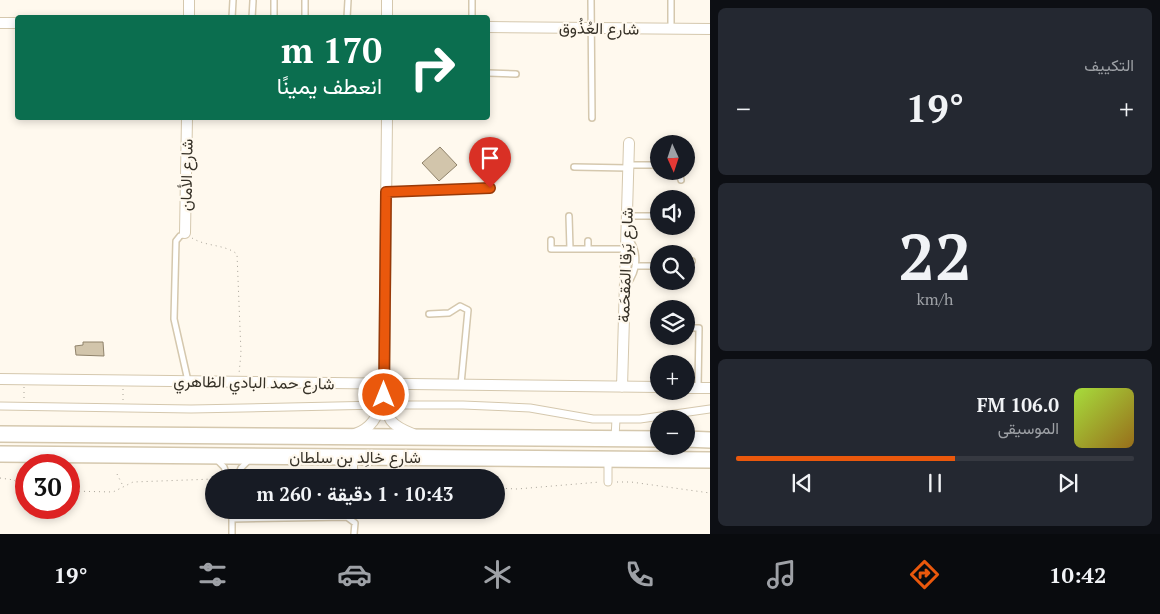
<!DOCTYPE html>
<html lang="ar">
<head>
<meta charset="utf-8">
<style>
  :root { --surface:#171b24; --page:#242831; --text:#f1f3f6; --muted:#9ea1a6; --line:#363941; --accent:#ea580c }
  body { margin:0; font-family:"PT Serif",Vazirmatn,serif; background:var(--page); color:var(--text); direction:rtl; height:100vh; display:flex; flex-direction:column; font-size:19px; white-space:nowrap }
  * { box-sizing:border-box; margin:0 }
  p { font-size:16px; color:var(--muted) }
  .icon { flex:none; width:28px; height:28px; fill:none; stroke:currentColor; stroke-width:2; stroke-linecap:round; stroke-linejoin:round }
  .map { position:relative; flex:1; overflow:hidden; direction:ltr }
  .sheet { display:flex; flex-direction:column; gap:8px; padding:8px; background:#0d0f14; width:450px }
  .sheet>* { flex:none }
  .top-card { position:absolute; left:15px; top:15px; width:475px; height:105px; border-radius:5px; box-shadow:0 2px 8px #0003; direction:rtl; background:#0b6e4f; color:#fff; overflow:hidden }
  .needle { width:32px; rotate:177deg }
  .buttons { position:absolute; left:650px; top:135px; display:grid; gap:10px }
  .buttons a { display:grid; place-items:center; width:45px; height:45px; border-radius:50%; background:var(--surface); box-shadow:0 2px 8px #0003; font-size:25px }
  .speed { position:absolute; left:15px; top:454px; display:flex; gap:10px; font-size:25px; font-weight:700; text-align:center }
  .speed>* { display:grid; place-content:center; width:65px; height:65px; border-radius:50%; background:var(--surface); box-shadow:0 2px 8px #0003; line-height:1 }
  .speed .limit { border:8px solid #d22; background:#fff; color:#111 }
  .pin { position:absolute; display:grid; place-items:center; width:42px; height:42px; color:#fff; margin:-51px -21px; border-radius:50% 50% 50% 0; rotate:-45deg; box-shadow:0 0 5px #0007 }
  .pin .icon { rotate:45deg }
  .me { position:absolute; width:55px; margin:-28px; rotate:0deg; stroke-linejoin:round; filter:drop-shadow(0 0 4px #0008) }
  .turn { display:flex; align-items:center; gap:18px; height:105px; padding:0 25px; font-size:22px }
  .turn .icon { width:65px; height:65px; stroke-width:2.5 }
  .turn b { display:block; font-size:35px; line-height:42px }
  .big { font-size:38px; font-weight:700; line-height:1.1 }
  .sheet .tile { flex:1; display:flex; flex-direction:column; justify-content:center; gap:8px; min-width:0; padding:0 18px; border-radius:8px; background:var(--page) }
  .sheet .dial { align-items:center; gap:0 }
  .dial b { font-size:65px; line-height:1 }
  .song { display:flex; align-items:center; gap:15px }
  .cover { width:60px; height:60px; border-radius:8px; background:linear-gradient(135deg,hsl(80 70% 55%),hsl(40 70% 35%)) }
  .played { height:5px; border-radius:2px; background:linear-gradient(90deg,var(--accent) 55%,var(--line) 55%) }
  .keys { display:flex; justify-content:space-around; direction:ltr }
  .heat { display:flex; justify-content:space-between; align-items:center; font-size:28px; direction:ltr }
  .trip { position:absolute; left:205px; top:469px; width:300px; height:50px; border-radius:25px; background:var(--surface); box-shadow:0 2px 8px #0003; font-weight:700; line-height:50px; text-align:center; direction:rtl }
  .tab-bar { display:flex; height:80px; justify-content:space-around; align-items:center; background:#090b0e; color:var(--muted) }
  .tab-bar .icon { width:35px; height:35px }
  .tab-bar .current { color:var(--accent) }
  .tab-bar b { font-size:22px; color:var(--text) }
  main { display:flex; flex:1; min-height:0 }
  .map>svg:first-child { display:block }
  .building { fill:#d2c5ab; stroke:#90836b }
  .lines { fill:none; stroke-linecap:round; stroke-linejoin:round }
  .service-casing { stroke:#d5c8ae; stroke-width:8 }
  .pedestrian-casing { stroke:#d5c8ae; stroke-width:9 }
  .minor-casing { stroke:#d5c8ae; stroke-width:12 }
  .primary-casing { stroke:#d5c8ae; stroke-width:18 }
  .path { stroke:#a8a398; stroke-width:1; stroke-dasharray:1 4; stroke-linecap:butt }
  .service { stroke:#fff; stroke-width:5 }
  .pedestrian { stroke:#fff; stroke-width:7 }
  .minor { stroke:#fff; stroke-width:10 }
  .primary { stroke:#fff; stroke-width:15 }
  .route-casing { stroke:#983908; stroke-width:12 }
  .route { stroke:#ea580c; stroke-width:9 }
  .labels { text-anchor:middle; stroke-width:4.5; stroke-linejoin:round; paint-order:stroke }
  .street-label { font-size:16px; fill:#363127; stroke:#fff9ee }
</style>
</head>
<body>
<main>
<section class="sheet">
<div class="tile"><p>التكييف</p>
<div class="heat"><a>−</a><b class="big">19°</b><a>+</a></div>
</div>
<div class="tile dial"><b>22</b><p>km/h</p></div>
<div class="tile">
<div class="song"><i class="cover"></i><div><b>106.0 FM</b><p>الموسيقى</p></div></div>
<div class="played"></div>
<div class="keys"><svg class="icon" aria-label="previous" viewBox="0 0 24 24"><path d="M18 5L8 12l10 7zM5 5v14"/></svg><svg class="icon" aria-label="pause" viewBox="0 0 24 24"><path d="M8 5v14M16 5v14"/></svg><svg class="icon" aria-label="next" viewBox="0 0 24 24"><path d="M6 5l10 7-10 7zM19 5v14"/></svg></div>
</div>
</section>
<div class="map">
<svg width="710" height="534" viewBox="0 0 710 534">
  <rect width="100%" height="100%" fill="#fff9ee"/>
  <!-- building -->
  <path class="building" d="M440,147L457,165L439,181L422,163Z
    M83,342H103L104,356L76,355L75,346L83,345Z"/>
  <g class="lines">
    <!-- service casing -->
    <g class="service-casing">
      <path id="service" d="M591,0L592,118
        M232,18L233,0
        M252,18L253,1
        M274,18V0
        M305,18V0
        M347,18L348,0
        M472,18V0
        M671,29V0
        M488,73L516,74
        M629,165H659
        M574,167L628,168
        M679,171L681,180
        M387,192L490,188
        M569,216L570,249
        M627,216H659
        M185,234L180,236L176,241L174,319L188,381
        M551,240V249H626
        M588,249V241
        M686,261H692
        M635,266H659
        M627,284C638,270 639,252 628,237
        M429,314L449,313L460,306L468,310L461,384
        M686,328H699L698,388
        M216,459L224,467L228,478
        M237,478L241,468L249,460
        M229,510L232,519L237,510
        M232,534V519L347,517L355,523L354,534"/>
    </g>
    <!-- pedestrian casing -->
    <g class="pedestrian-casing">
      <path id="pedestrian" d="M0,406L191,409L381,405H463L530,408L593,419H640L710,409
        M615,438L616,419
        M353,457L354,475
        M608,459V482"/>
    </g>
    <!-- minor casing -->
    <g class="minor-casing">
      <path id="minor" d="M189,18V0
        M387,18V0
        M0,23H18
        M488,27L710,29
        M387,118L384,395C387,420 390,425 413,434
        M185,233L187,118
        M0,379L659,387
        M622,387L629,143
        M686,388H710
        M355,434C372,428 377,417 382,401"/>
    </g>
    <!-- primary casing -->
    <g class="primary-casing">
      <path id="primary" d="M0,434L659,439
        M686,439L710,440
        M0,454L710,460"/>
    </g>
    <!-- path -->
    <path class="path" d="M192,238C207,247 224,244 237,254L241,353L239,374
      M24,387V398
      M123,400V389
      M117,474L123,486
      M362,475L384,478
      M0,478L14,480L23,489L26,490
      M306,478L346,475
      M617,482H631L710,493
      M496,488L517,489L600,482
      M69,491L113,492L133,482L214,479"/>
    <!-- service -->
    <use href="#service" class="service"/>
    <!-- pedestrian -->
    <use href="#pedestrian" class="pedestrian"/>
    <!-- minor -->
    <use href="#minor" class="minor"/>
    <!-- primary -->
    <use href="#primary" class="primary"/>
  </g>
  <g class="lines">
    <!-- route casing -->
    <g class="route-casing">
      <path id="route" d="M384,395L386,192L490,188"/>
    </g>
    <!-- route -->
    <use href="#route" class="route"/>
  </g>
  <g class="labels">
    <!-- street labels -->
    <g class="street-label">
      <text transform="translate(599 28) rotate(1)" y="6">شارع العُذُوق</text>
      <text transform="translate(186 175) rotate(-89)" y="6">شارع الأمان</text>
      <text transform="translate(625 265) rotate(-88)" y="6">شارع بَرقا المَقحَمة</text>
      <text transform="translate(254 382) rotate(1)" y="6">شارع حمد البادي الظاهري</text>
      <text x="355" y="463">شارع خالِد بن سلطان</text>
    </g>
  </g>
</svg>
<div class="buttons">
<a><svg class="needle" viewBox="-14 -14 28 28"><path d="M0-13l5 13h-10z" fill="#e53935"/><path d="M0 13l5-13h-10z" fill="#9ea1a6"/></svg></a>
<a><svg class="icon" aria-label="sound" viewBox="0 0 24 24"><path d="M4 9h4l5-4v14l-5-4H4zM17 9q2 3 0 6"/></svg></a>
<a><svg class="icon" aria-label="search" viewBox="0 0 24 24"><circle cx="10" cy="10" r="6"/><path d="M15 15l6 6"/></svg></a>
<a><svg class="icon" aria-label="layers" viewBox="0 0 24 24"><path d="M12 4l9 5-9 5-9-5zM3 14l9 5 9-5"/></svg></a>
<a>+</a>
<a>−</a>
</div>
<div class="speed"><div class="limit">30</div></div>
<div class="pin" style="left:490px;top:188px;background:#d93025"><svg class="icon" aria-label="arrive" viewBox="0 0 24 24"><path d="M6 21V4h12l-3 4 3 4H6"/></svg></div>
<svg class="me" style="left:384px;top:395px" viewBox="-20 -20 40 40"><circle r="17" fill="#ea580c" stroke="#fff" stroke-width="3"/><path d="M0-11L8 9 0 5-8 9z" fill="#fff"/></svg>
<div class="trip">10:43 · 1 دقيقة · 260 m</div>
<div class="top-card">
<div class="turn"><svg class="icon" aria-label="right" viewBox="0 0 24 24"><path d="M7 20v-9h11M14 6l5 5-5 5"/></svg><div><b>170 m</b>انعطف يمينًا</div></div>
</div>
</div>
</main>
<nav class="tab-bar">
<b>10:42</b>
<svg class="icon current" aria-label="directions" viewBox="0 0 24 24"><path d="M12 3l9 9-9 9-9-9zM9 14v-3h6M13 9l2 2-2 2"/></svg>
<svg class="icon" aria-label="music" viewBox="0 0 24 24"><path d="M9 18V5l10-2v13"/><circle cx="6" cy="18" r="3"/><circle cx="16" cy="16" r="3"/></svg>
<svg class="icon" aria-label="phone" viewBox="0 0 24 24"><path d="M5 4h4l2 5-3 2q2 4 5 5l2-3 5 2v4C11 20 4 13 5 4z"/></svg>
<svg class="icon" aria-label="climate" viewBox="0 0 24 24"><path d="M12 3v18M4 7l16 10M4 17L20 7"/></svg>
<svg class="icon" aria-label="car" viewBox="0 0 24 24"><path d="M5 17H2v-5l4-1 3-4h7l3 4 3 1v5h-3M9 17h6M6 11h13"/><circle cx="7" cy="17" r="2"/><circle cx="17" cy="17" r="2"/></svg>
<svg class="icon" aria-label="filters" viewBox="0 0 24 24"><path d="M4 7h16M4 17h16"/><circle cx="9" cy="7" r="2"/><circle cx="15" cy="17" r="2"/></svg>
<b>19°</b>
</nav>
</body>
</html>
